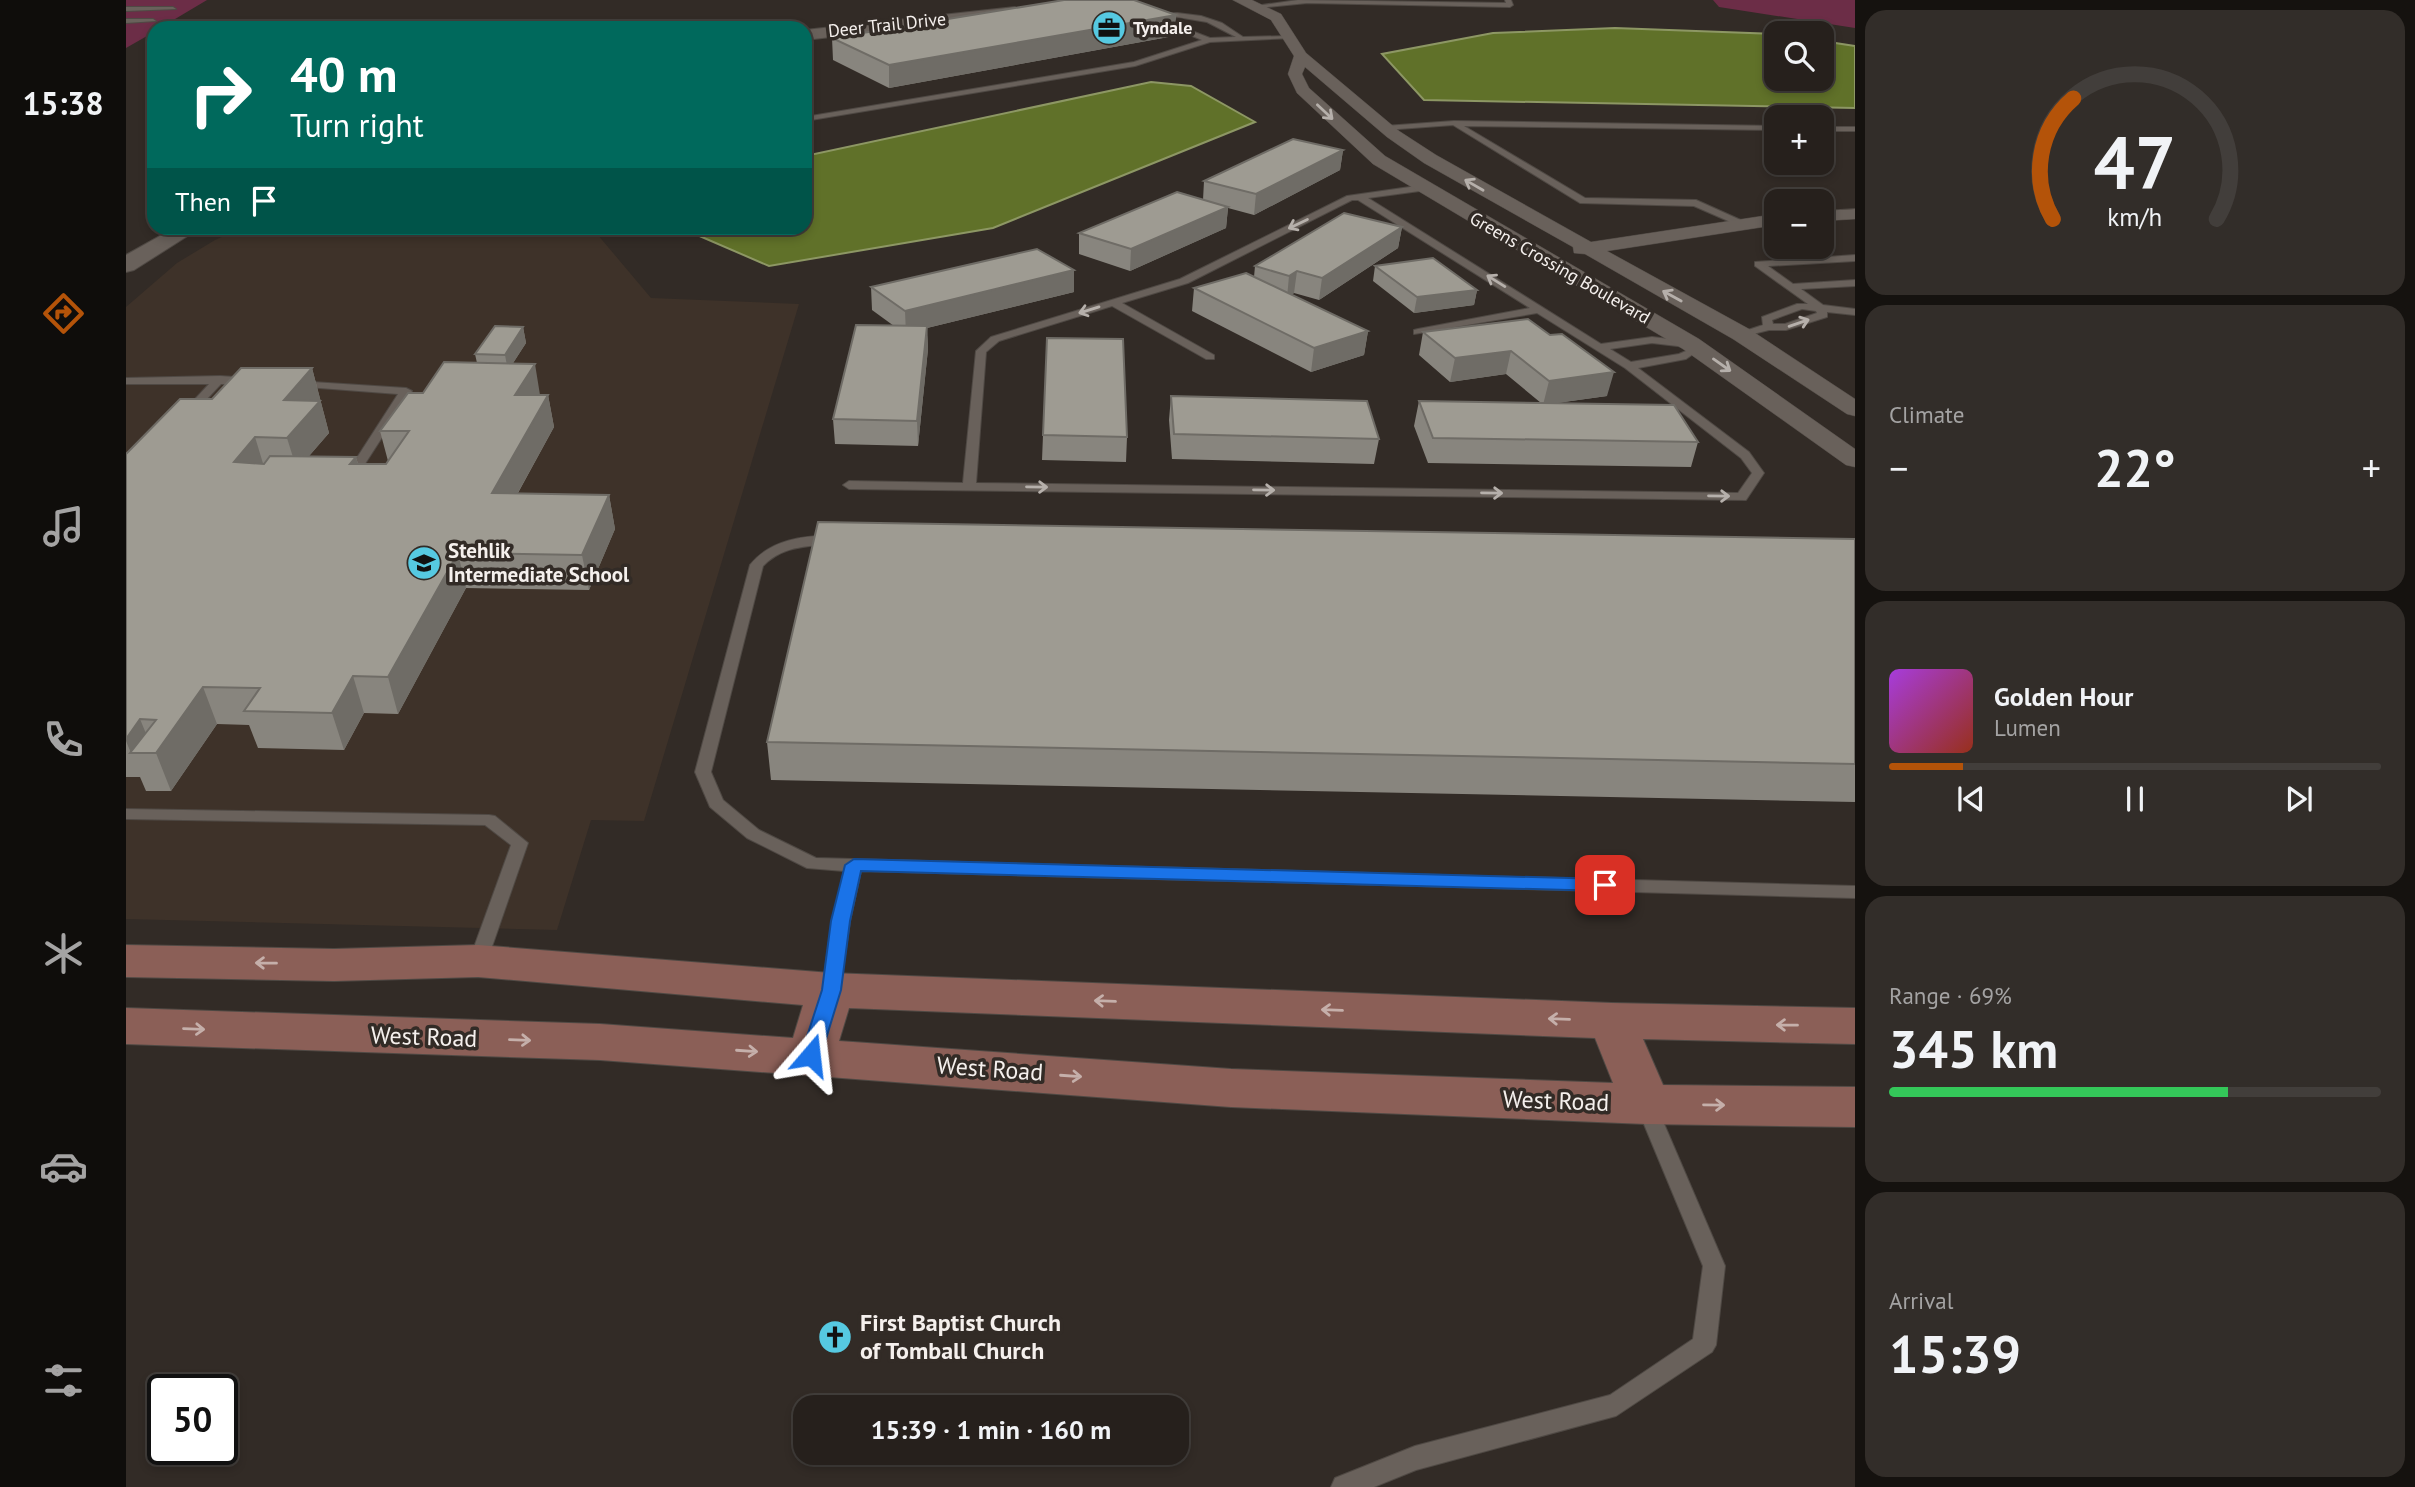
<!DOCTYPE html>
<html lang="en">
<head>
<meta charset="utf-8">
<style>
  :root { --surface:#26201c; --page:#322d29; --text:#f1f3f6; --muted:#a4a3a3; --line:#423e3b; --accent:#b45309 }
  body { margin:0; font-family:"PT Sans",sans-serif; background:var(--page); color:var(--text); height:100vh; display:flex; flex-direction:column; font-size:26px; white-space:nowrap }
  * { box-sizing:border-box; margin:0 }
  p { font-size:23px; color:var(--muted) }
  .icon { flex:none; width:38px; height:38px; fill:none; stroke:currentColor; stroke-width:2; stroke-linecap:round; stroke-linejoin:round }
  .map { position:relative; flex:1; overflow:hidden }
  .details { display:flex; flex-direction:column; gap:10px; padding:10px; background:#15120f; width:560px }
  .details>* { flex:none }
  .hud { position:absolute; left:21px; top:21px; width:665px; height:214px; border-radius:21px; box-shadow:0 4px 10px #0003,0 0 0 2px var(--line); background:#00695c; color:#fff; overflow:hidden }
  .fabs { position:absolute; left:1638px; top:21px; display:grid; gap:14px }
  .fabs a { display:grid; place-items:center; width:70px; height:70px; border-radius:14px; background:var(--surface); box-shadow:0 4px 10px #0003,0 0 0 2px var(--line); font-size:35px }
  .speed { position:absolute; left:21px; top:1374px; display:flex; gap:14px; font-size:35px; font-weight:700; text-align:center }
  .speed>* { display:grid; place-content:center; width:91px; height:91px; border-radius:50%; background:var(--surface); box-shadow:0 4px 10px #0003,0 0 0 2px var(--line); line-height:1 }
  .speed .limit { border:4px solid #111; border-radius:10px; background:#fff; color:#111 }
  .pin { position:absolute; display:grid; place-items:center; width:60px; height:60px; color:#fff; margin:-30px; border-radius:14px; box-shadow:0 4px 10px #0006 }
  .me { position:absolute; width:77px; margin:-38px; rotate:17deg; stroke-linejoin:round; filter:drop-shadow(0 0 5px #0008) }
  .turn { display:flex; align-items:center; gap:24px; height:147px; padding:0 28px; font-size:32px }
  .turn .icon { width:91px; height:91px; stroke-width:2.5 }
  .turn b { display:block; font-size:49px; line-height:60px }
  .then { display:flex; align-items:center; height:66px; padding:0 28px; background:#0003; gap:14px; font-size:26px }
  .big { font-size:52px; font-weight:800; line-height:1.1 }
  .details .widget { flex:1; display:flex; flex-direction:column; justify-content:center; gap:10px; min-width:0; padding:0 24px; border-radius:21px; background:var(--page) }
  .details .dial { align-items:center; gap:0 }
  .dial svg { height:182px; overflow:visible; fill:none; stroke:var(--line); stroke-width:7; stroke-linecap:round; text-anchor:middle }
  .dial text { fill:var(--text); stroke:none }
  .song { display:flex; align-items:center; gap:21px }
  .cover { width:84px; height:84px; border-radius:10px; background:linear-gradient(135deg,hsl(280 70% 55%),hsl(10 70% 35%)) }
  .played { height:7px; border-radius:4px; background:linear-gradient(90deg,var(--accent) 15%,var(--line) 15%) }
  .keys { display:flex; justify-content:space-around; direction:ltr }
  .heat { display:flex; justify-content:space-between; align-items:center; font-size:38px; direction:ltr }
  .charge { height:10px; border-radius:5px; background:linear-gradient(90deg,#34c759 69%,var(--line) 0) }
  .trip { position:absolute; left:667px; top:1395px; width:396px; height:70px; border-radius:21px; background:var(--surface); box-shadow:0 4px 10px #0003,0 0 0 2px var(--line); font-weight:800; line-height:70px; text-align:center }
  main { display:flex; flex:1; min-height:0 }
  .menu { display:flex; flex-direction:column; width:126px; justify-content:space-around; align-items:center; background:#0f0d0b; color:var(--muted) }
  .menu .icon { width:49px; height:49px }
  .menu .active { color:var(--accent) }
  .menu b { font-size:32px; color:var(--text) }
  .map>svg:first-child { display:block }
  .built { fill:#3e3229 }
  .green { fill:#6c2d47 }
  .water { fill:#607129; stroke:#8d9764; stroke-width:2 }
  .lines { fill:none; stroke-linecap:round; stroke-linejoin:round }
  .service-casing { stroke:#4f4944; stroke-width:2 }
  .minor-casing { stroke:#4f4944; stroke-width:1 }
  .tertiary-casing { stroke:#4f4944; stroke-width:2 }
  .secondary-casing { stroke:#4f4944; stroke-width:2 }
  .service { fill:#69615b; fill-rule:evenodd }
  .minor { fill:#69615b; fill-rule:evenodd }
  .tertiary { fill:#69615b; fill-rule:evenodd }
  .secondary { fill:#8b5f57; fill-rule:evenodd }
  .wall { fill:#88857e }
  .shaded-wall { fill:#6f6c66 }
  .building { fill:#9e9b92; stroke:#6f6c66; stroke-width:2 }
  .oneway { stroke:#b6b0ab }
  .oneway2 { stroke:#c5afaa }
  .route { fill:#1a73e8; stroke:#114b97; stroke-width:2 }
  .labels { text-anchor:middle; stroke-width:7; stroke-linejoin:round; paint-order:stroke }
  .far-street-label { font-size:18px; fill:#f5f0ed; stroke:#322b26 }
  .far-poi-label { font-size:18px; font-weight:bold; fill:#f5f0ed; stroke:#322b26; text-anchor:start }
  .poi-label { font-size:21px; font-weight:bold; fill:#f5f0ed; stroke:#322b26; text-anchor:start }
  .near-street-label { font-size:24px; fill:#f5f0ed; stroke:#322b26 }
  .near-poi-label { font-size:24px; font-weight:bold; fill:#f5f0ed; stroke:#322b26; text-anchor:start }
</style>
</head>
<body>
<main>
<nav class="menu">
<b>15:38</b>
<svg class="icon active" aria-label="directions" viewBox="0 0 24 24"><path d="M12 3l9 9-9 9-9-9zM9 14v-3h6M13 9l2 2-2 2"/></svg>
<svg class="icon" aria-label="music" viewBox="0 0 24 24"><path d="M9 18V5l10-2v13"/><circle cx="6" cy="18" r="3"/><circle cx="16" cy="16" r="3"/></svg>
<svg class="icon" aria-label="phone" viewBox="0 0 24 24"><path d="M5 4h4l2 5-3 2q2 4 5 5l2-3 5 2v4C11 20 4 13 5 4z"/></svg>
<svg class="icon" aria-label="climate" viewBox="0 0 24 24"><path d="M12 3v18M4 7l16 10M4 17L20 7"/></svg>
<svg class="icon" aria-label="car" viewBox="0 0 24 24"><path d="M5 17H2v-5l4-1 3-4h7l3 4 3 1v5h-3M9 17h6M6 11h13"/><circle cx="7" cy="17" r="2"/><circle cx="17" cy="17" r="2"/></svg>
<svg class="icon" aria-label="filters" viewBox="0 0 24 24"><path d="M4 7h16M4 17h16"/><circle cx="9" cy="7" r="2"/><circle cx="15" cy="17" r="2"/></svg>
</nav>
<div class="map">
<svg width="1729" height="1487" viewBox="0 0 1729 1487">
  <rect width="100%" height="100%" fill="#322b26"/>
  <!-- built -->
  <path class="built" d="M116,228H466L525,298L673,304L518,821L465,820L431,930L0,919V307L51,263L89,240Z"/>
  <!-- green -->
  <path class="green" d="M0,0H81L34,28H28V32L0,48Z
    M1587,0H1729V28L1593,7Z"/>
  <!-- water -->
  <path class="water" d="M1489,28L1650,34V79H1696V41L1729,46V108L1298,100L1256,54L1367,33Z
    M1025,82L1065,86L1129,122L867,228L643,266L555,228H679V156Z"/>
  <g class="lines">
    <!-- service casing -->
    <g class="service-casing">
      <path id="service" d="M1172,0L1380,3L1379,0H1385L1387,5L1384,7L1181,3L1132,8L1129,6Z
        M0,7H47L50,9L0,11Z
        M1027,14L1051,13L1075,16L1096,23L1117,37L1163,36L1166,38L1084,42L1009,66L679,121V117L1008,62L1076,40L1028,20L1024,16ZM1051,17L1081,22L1110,37L1084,38L1032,18Z
        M0,19H27L30,21L0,23Z
        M1328,121L1650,126V130L1338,126L1459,198L1570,200L1619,222V226L1616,227L1568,206L1454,203L1327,125L1259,130L1255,128L1259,126Z
        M1696,127H1729V131H1696Z
        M1298,185L1301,186V190L1242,198L1475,344L1526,337L1569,342L1570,352L1560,359L1512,368L1623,452L1638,473L1620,500L723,489L717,485L723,481L837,483L850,351L865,337L1054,279L1221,196ZM1226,200H1232L1404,308L1292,329L1288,330V334L1411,313L1499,368L1615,458L1626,473L1612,493L850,483L860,352L873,341L986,306L1080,359H1088V355L996,303L1062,283ZM1526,343L1560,347V351L1553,354L1505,362L1484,349Z
        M1729,255V261L1642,266L1667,284L1729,280V286L1675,289L1697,305L1729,309V315L1701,312V317L1660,330H1643L1615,337L1610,334L1637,325L1636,317L1671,304H1682L1629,266V262ZM1676,309L1690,311L1691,313L1659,324H1647L1646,320Z
        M94,376L124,378L130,381L124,384H95L66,415L62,416L56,413L83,384H0V378Z
        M171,381L280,388L286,391L235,470L229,474L223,470L272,394L167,386L165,384Z
        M708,535L715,539L713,542C684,548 660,543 637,566L585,772L597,800L633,830L690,858L1729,886V898L735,871L724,921L714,990L712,995L705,997L698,995L696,990L706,921L718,871L681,868L621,838L584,807L569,772L624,565C645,539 677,536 708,535Z
        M0,809L363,815L369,816L402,843L361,961L359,966H345L343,961L385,845L359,825L0,819Z
        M1520,1097L1527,1099L1530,1105L1599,1266L1590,1345L1586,1352L1490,1416L1290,1470L1248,1487H1205L1209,1478L1289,1446L1484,1395L1567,1339L1577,1266L1510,1105L1513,1099Z"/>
    </g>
    <!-- minor casing -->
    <g class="minor-casing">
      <path id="minor" d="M1107,0H1126L1155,14L1180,53L1273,131L1310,155L1465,242L1650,214V225L1481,251L1623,329L1729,399V416L1721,414L1607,339L1459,254L1448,253L1447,247L1298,163L1261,137L1179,67L1176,74L1183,88L1259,156L1573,339L1729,449V467L1720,465L1557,349L1247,164L1171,93L1162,74L1168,56L1145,20Z
        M1729,209V219L1696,221V211Z"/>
    </g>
    <!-- tertiary casing -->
    <g class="tertiary-casing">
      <path id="tertiary" d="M889,7L897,12L895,15L679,40V30Z
        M48,228H74L8,270L0,272V255Z"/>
    </g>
    <!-- secondary casing -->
    <g class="secondary-casing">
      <path id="secondary" d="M0,945L208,949L352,945L705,973L1486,1003L1729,1008V1044L1517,1039L1537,1085L1729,1087V1127L1520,1124L1105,1107L474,1060L0,1044V1008L474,1024L667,1038L677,1005L352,977L208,981L0,977ZM723,1008L1469,1038L1487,1083L1105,1069L713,1041Z"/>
    </g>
    <!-- service -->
    <use href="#service" class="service"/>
    <!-- minor -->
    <use href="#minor" class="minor"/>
    <!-- tertiary -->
    <use href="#tertiary" class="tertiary"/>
    <!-- secondary -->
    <use href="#secondary" class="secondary"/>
  </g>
  <!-- wall -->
  <path class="wall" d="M1050,15L1048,36L763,88L707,60L706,38Z
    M1217,150L1214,170L1128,215L1102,208L1100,228L1004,271L953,254V233L1077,200L1078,181Z
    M1276,227L1272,248L1193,300L1168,293L1165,295L1242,331L1238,355L1185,372L1066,311L1068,288L1128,277L1129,266Z
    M1249,266L1351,290L1348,305L1288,313L1247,281Z
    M948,270V292L801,328L802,349L792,446L709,444L707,419L768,326L746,310L745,287Z
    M1402,319L1481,396L1430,403L1572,442L1565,467L1302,463L1288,426L1293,401L1415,403L1380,374L1324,382L1293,355L1297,332Z
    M397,327L400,343L387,363L414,395H422L428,427L392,493L483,495L489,529L463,590L340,588L272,714L238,713L218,750L132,748L123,725L91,724L45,791H20L14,777H0V454L86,399L186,368L203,433L183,456L230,457L232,464H260L262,461L254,431L351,363L349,354Z
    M1045,396L1253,439L1248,464L1046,459L1043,420Z
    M917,435L1001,437L1000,462L916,460Z
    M1729,539V802L645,780L641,742Z"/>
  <!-- shaded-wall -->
  <path class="shaded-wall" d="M1050,15L1048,36L763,88V65Z
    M1217,150L1214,170L1128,215L1130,194Z
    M1102,207L1100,228L1004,271L1005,249Z
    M1276,227L1272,248L1193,300L1196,278Z
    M948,270V292L801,328L802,349L792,446L791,421L780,334L779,311Z
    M1171,271L1168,293L1161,298L1163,276Z
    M1351,290L1348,305L1288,313L1291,297Z
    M397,327L400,343L382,371L379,355Z
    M1242,331L1238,355L1185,372L1188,348Z
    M1385,351L1380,374L1324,382L1329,358Z
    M409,364L414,395H389Z
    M186,368L203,433L171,470L161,438L158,400Z
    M1488,372L1481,396L1417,405L1423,381Z
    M422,395L428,427L373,527L366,493Z
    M129,437L139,470L108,462Z
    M230,457L239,490L224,464Z
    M483,495L489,529L463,590L456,555Z
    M332,553L340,588L272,714L262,677Z
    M227,676L238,713L218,750L206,713Z
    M77,687L91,724L45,791L30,753Z
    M14,719L28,753H5L0,741V739Z"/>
  <!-- building -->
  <path class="building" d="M938,0H1008L1050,15L763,65L706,38Z
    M1167,139L1217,150L1130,194L1078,181Z
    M1051,192L1102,207L1005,249L953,233Z
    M1218,213L1276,227L1196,278L1171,271L1163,276L1129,266Z
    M911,249L948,270L779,311L745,287Z
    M1307,258L1351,290L1291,297L1249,266Z
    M1120,273L1242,331L1188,348L1068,288Z
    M1402,319L1424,335L1436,334L1488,372L1423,381L1385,351L1329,358L1297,332Z
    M730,325L801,326L791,421L707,419Z
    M369,326L397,327L379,355L349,354Z
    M921,338L997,339L1001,437L917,435Z
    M318,362L409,364L389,395H422L366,493L483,495L456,555L332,553L262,677L227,676L206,713L118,711L134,688L77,687L30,753H4L30,720L14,719L0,739V454L54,399H86L115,368H186L158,400L194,401L161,438L129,437L108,462L138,464L144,456L230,457L224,464H260L283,431H254L282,393H297Z
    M1045,396L1241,401L1253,439L1048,434Z
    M1293,401L1548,405L1572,442L1307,438Z
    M692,522L1729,539V764L641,742Z"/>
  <!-- one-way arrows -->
  <defs><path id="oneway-shaft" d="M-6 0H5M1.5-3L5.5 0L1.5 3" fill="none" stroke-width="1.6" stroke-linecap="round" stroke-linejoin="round" transform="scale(1.75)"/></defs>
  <g class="oneway">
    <use href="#oneway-shaft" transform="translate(1199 112) rotate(43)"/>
    <use href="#oneway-shaft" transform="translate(1348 185) rotate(-150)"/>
    <use href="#oneway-shaft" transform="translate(1172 224) rotate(154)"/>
    <use href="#oneway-shaft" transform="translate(1370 281) rotate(-148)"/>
    <use href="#oneway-shaft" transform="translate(1546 296) rotate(-151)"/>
    <use href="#oneway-shaft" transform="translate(963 310) rotate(163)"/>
    <use href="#oneway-shaft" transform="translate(1673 323) rotate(-19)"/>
    <use href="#oneway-shaft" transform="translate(1596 365) rotate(35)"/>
    <use href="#oneway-shaft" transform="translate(911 487) rotate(1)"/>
    <use href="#oneway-shaft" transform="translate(1138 490) rotate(1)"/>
    <use href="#oneway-shaft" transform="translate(1366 493) rotate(1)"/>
    <use href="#oneway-shaft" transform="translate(1593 496) rotate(1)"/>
  </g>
  <g class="oneway2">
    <use href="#oneway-shaft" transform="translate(140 963) rotate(-179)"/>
    <use href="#oneway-shaft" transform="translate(979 1001) rotate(-178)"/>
    <use href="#oneway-shaft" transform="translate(1206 1010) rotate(-178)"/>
    <use href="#oneway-shaft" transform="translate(1433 1019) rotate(-178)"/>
    <use href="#oneway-shaft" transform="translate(1661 1025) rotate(-179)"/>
    <use href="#oneway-shaft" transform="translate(68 1029) rotate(2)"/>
    <use href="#oneway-shaft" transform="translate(394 1040) rotate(2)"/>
    <use href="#oneway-shaft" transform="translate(621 1051) rotate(4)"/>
    <use href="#oneway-shaft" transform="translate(945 1076) rotate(4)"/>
    <use href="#oneway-shaft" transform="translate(1588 1105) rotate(1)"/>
  </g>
  <!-- route -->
  <path class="route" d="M728,859L1479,879L1488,885L1479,891L735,871L724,921L715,990L695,1055L692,1061H678L675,1055L696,990L705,921L719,865Z"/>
  <!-- icons -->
  <defs>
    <g id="office-disc" transform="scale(1.75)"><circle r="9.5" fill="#56c9e1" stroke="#322b26"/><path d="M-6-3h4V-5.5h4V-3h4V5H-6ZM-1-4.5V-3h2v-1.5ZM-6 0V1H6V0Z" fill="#111"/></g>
    <g id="school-disc" transform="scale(1.75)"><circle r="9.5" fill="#56c9e1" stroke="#322b26"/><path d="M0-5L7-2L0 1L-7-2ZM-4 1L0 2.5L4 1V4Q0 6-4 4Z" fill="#111"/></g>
    <g id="church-disc" transform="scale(1.75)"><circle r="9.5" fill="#56c9e1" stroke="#322b26"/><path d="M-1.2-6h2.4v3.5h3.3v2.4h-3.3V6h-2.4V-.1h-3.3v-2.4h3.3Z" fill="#111"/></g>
  </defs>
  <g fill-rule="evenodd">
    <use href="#office-disc" x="983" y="28"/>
    <use href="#school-disc" x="298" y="563"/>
    <use href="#church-disc" x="709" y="1337"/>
  </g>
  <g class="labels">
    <!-- far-street labels -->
    <g class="far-street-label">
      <text transform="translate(761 25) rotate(-6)" y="6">Deer Trail Drive</text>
      <text transform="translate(1434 268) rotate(30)" y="6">Greens Crossing Boulevard</text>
    </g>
    <!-- far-poi labels -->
    <g class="far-poi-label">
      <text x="1007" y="34">Tyndale</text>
    </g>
    <!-- poi labels -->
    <g class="poi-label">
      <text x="322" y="558">Stehlik<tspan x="322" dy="24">Intermediate School</tspan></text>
    </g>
    <!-- near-street labels -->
    <g class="near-street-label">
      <text transform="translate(298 1037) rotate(2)" y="8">West Road</text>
      <text transform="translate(864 1069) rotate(4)" y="8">West Road</text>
      <text transform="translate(1430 1101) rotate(2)" y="8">West Road</text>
    </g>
    <!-- near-poi labels -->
    <g class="near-poi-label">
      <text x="734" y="1331">First Baptist Church<tspan x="734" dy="28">of Tomball Church</tspan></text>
    </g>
  </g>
</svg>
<div class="fabs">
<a><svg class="icon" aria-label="search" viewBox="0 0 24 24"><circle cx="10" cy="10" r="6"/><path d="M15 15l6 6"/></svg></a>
<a>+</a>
<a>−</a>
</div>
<div class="speed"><div class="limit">50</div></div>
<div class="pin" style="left:1479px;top:885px;background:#d93025"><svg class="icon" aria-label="arrive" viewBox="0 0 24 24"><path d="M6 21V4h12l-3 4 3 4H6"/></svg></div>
<svg class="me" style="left:685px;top:1055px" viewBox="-20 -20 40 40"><path d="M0-17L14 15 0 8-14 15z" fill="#1a73e8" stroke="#fff" stroke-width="4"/></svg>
<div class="trip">15:39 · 1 min · 160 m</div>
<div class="hud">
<div class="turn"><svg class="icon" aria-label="right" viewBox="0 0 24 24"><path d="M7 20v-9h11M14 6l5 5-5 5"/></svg><div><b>40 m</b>Turn right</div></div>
<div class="then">Then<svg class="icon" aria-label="arrive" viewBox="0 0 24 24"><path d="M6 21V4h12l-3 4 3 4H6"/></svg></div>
</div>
</div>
<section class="details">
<div class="widget dial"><svg viewBox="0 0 100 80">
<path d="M14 69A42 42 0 1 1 86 69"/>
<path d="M14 69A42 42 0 0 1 23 16" stroke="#b45309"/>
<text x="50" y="56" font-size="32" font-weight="700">47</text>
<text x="50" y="72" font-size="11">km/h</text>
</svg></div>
<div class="widget"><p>Climate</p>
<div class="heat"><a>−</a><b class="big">22°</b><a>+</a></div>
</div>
<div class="widget">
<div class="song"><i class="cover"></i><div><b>Golden Hour</b><p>Lumen</p></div></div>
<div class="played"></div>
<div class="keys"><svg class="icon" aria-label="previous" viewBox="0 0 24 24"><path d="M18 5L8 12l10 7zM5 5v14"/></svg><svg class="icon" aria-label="pause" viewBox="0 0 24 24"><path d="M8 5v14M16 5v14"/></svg><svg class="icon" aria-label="next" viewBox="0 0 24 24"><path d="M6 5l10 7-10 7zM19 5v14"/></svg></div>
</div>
<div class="widget"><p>Range · 69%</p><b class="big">345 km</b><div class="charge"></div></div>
<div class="widget"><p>Arrival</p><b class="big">15:39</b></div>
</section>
</main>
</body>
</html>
